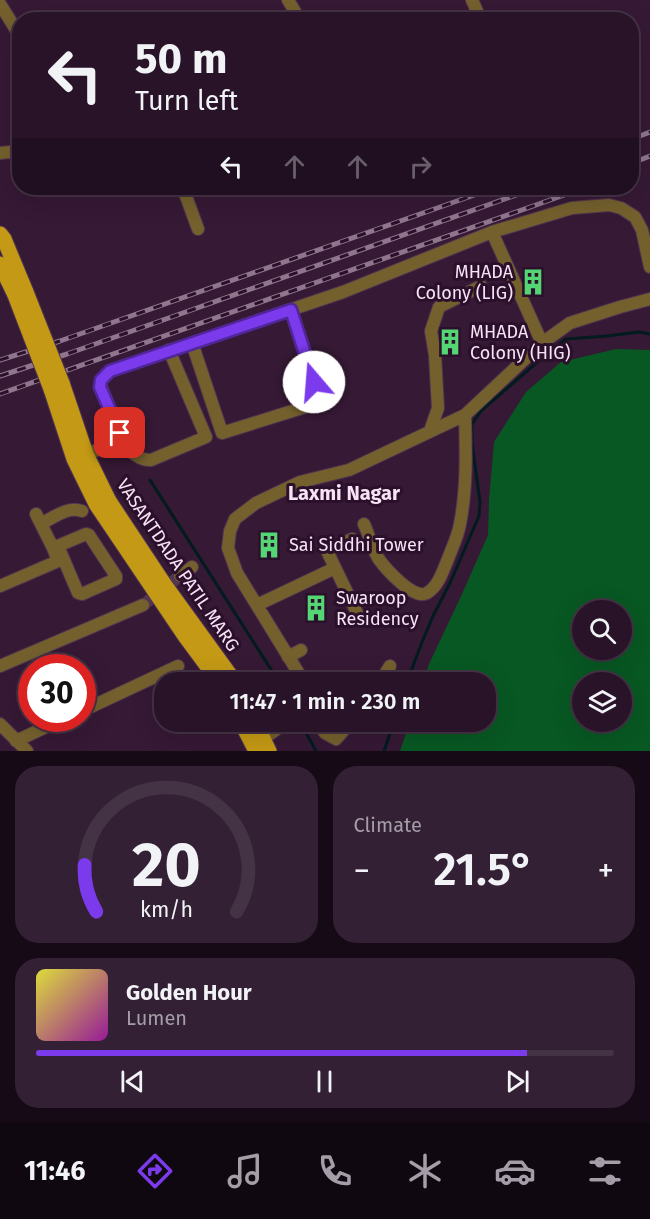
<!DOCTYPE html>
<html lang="en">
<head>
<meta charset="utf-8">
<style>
  :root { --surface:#281328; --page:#342034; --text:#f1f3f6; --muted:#a59ea8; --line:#443245; --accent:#7c3aed }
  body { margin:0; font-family:"Fira Sans",sans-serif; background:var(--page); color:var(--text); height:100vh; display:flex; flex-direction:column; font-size:22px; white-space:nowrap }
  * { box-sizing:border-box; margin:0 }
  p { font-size:20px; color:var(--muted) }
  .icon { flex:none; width:33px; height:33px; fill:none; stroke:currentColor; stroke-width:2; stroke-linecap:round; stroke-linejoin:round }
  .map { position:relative; height:751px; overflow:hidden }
  .drawer { display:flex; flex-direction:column; gap:15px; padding:15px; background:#160a16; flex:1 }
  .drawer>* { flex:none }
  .guide { position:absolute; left:12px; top:12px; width:627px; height:183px; border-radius:24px; box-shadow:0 6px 24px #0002,0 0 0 2px var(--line); background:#281328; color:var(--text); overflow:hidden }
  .fabs { position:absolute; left:572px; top:600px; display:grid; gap:12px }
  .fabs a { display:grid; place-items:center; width:60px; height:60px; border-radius:50%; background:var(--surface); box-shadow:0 6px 24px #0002,0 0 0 2px var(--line); font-size:30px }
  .speed { position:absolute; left:18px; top:654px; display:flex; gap:12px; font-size:30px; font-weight:700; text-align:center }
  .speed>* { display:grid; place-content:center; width:78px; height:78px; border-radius:50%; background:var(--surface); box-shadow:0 6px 24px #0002,0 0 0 2px var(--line); line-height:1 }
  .speed .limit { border:9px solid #d22; background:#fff; color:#111 }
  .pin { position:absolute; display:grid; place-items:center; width:51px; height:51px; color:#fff; margin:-26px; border-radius:12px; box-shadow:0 3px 9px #0006 }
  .me { position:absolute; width:66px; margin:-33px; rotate:342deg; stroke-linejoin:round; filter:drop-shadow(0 0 4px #0008) }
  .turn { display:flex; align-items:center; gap:21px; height:126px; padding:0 24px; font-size:27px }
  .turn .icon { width:78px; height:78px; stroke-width:2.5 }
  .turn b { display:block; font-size:42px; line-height:51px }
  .lanes { display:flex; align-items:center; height:57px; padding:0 24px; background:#0003; justify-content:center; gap:30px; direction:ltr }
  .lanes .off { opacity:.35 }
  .big { font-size:45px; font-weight:600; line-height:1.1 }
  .drawer .widget { flex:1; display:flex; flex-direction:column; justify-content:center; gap:9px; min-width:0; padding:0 21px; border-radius:24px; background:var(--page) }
  .drawer .dial { align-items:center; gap:0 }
  .dial svg { height:156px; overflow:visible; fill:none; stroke:var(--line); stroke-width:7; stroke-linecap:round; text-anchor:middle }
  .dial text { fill:var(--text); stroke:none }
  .song { display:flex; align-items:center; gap:18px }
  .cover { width:72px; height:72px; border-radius:9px; background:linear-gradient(135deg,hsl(60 70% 55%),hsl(300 70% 35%)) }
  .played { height:6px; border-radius:3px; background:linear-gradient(90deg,var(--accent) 85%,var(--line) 85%) }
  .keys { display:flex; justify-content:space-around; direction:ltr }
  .heat { display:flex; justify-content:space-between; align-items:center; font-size:33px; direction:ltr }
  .drawer .tiles { flex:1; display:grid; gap:15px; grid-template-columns:1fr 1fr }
  .widget:last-child { grid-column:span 2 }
  .trip { position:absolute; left:154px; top:672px; width:342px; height:60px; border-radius:24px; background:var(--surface); box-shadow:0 6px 24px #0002,0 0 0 2px var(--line); font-weight:600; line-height:60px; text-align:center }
  .tab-bar { display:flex; height:96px; justify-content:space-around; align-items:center; background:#100810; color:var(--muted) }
  .tab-bar .icon { width:42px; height:42px }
  .tab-bar .current { color:var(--accent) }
  .tab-bar b { font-size:27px; color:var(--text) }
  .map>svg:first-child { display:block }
  .green { fill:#085823; fill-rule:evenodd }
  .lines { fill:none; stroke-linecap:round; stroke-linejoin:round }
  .stream { stroke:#021b1f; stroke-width:3 }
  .minor-tunnel { stroke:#533752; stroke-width:12; stroke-dasharray:12 6; stroke-linecap:butt }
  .minor-casing { stroke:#513550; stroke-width:14 }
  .major-casing { stroke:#513550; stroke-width:17 }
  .minor { stroke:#74602d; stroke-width:12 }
  .major { stroke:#c39915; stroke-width:15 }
  .rail-casing { stroke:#8f768d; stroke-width:5 }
  .rail { stroke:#2b102b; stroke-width:3; stroke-dasharray:9; stroke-linecap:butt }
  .major-bridge-casing { stroke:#513550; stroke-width:17; stroke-linecap:butt }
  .major-bridge { stroke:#c39915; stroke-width:15 }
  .route-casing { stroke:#51269a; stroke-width:15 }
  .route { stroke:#7c3aed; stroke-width:10 }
  .labels { text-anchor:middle; stroke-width:6; stroke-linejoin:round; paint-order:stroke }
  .poi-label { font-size:18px; fill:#f7e3f5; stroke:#2b102b; text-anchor:start }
  .street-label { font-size:18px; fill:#f7e3f5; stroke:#2b102b }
  .neighbourhood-label { font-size:20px; font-weight:bold; fill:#f7e3f5; stroke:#2b102b }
</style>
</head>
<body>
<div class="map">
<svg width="650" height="751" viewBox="0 0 650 751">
  <rect width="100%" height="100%" fill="#361935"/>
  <!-- green -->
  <path class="green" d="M616,349L650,350V751H400L410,722H486V682H423L429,664L462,594L488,535L489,500L494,442L526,392L561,362ZM582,610H621V650H582ZM582,682H621V722H582Z"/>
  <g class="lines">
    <!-- stream -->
    <path class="stream" d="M150,480L279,682
      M407,682L422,642L433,616L450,583L479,516L480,502L472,443V424L481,411L542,358L566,339L607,336L639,332L650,334
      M300,722L316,751
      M384,751L394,722"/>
    <!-- minor-tunnel -->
    <path class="minor-tunnel" d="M143,605L180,576"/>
    <!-- minor casing -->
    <g class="minor-casing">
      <path id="minor" d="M288,0L297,15L301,20
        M472,0L481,20
        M0,4L18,33
        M0,153L20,151
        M183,188L198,229
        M492,232L542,343
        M192,343L222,433L321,402L291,310
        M430,431L438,408L435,355L431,331L439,307L481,286
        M119,439C128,448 137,461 151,460L206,437L169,350
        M78,457L116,443L120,433L101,387V380L110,371L343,292L492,232L572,208L609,205L621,208L635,217L642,230L650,267
        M41,524C54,517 68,506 82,511
        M364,524C369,535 372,548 378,558C385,568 414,601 427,593C439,586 443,570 448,559C452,548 458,536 460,524C467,488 466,452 465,415
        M352,539L330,550L328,553L359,617
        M53,548L86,534L89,535L116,576V579L82,594L78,593L58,546
        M180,576L192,567
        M0,586L58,561L53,548L36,514
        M257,605L335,568
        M288,657L301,650
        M0,666L143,605
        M304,682L237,573L228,548L230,531L235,519L256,503L300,482L349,470L465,415L542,343L570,323L620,307L650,299
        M380,682L390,666
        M82,711L178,666
        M317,722L325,733L336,739L351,722
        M0,724L27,751
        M16,741L65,718
        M257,743L287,722"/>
    </g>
    <!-- major casing -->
    <g class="major-casing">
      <path id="major" d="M0,234L4,239L26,292
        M0,264L15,295
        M62,383L86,454L109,501L164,584L235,682
        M51,389L74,459L96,504L185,636L219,682
        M241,722L256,751
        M255,722L269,751"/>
    </g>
    <!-- minor -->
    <use href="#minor" class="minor"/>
    <!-- major -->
    <use href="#major" class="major"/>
    <!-- rail casing -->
    <g class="rail-casing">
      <path id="rail" d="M632,139L650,132
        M632,163L650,156
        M0,360L60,341L494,188
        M0,376L67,354L536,188
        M0,394L584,188"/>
    </g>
    <!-- rail -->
    <use href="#rail" class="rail"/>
    <!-- major-bridge casing -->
    <g class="major-bridge-casing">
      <path id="major-bridge" d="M26,292L62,383
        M15,295L51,389"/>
    </g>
    <!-- major-bridge -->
    <use href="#major-bridge" class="major-bridge"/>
  </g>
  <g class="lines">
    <!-- route casing -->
    <g class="route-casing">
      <path id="route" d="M120,433L100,387L101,380L110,371L291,310L314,382"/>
    </g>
    <!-- route -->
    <use href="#route" class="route"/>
  </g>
  <!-- icons -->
  <defs>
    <g id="building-bare" transform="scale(2.07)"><path d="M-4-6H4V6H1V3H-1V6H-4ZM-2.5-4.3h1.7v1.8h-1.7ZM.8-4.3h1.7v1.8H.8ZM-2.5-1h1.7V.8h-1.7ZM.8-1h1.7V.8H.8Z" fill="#53d673" stroke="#2b102b" stroke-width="2.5" paint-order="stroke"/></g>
  </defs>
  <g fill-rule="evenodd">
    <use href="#building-bare" x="533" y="282"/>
    <use href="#building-bare" x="450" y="342"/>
    <use href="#building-bare" x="269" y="545"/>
    <use href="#building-bare" x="316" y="608"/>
  </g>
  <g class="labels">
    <!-- poi labels -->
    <g class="poi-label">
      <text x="513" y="278" text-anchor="end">MHADA<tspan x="513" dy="21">Colony (LIG)</tspan></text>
      <text x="470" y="338">MHADA<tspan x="470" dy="21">Colony (HIG)</tspan></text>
      <text x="289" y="551">Sai Siddhi Tower</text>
      <text x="336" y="604">Swaroop<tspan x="336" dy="21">Residency</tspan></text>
    </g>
    <!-- street labels -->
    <g class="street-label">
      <text transform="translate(178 565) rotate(56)" y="6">VASANTDADA PATIL MARG</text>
    </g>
    <!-- neighbourhood labels -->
    <g class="neighbourhood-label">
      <text x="344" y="500">Laxmi Nagar</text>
    </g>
  </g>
</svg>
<div class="fabs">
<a><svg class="icon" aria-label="search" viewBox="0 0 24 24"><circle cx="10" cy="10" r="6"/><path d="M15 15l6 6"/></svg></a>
<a><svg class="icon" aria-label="layers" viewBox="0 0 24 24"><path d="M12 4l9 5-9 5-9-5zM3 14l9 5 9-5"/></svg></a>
</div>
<div class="speed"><div class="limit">30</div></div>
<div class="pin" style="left:120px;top:433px;background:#d93025"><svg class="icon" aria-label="arrive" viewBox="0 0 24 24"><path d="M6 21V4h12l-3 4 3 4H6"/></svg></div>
<svg class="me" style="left:314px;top:382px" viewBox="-20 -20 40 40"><circle r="19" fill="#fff"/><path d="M0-13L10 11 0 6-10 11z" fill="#7c3aed"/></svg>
<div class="trip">11:47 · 1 min · 230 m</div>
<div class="guide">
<div class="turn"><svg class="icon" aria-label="left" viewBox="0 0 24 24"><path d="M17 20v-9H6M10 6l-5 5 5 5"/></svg><div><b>50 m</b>Turn left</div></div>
<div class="lanes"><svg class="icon" aria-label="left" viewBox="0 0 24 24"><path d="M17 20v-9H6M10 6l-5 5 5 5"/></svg><svg class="icon off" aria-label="ahead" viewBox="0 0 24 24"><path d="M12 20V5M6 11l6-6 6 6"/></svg><svg class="icon off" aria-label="ahead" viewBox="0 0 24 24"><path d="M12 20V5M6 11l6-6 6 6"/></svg><svg class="icon off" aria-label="right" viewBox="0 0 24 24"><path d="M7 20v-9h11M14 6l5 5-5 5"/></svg></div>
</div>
</div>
<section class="drawer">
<div class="tiles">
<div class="widget dial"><svg viewBox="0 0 100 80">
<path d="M14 69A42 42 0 1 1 86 69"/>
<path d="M14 69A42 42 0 0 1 8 45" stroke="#7c3aed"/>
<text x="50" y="56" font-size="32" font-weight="700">20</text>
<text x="50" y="72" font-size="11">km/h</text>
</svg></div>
<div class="widget"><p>Climate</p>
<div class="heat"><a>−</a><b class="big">21.5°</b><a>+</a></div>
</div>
<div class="widget">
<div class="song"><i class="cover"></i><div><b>Golden Hour</b><p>Lumen</p></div></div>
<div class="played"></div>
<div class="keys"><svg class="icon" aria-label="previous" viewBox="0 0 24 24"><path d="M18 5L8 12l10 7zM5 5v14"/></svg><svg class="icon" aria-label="pause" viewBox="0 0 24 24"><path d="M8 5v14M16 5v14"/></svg><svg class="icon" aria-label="next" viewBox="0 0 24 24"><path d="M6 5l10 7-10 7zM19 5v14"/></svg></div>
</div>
</div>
</section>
<nav class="tab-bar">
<b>11:46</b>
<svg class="icon current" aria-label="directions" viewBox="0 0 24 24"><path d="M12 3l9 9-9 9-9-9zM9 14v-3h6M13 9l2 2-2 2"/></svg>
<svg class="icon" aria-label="music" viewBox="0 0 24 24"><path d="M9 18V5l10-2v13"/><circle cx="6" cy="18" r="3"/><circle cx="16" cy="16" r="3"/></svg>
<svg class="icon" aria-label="phone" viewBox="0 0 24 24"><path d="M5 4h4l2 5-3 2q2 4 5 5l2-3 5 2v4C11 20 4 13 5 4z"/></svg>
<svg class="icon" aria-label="climate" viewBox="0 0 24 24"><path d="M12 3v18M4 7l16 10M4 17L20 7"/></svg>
<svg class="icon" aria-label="car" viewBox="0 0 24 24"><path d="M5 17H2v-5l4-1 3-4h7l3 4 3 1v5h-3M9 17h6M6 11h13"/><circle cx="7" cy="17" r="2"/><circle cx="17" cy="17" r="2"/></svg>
<svg class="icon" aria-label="filters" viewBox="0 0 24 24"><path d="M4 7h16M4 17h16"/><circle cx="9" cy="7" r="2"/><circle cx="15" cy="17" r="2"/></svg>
</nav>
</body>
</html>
